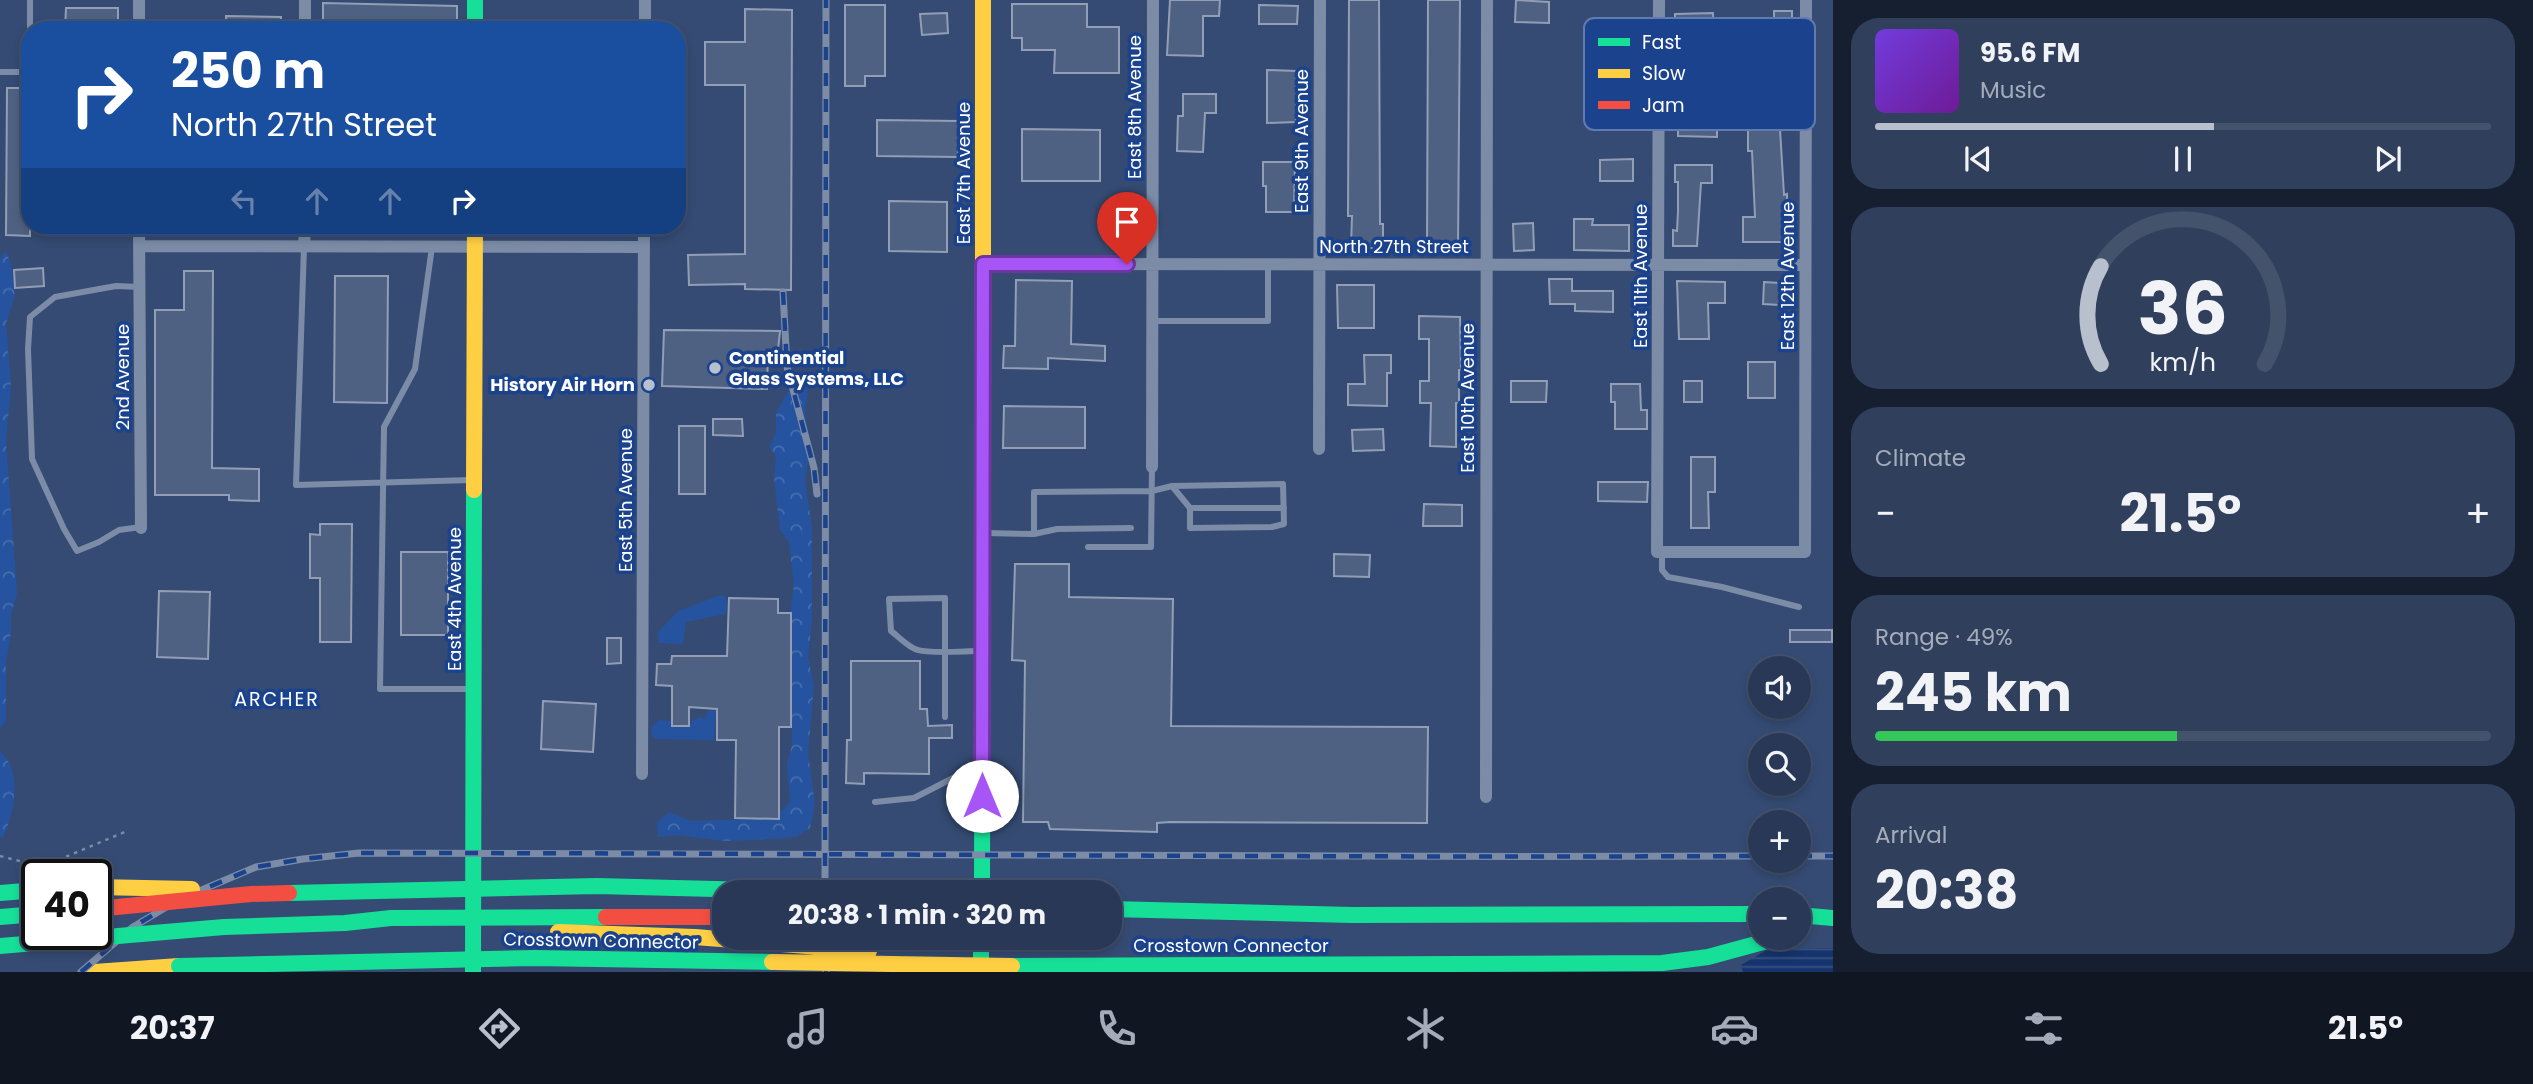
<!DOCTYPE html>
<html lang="en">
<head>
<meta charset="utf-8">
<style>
  :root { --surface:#283856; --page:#303f5c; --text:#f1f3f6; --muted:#a5acb9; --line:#44526c; --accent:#b8c0ce }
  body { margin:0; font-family:Poppins,sans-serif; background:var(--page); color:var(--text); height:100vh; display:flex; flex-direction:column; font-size:26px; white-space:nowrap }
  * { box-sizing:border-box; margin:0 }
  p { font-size:23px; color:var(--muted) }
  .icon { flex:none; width:38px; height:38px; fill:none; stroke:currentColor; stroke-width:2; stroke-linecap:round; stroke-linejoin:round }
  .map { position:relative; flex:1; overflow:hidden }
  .drawer { display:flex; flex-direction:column; gap:18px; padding:18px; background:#161f2f; width:700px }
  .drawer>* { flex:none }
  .top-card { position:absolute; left:21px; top:21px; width:665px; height:214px; border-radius:28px; box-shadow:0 4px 10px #0003,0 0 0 2px var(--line); background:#1a4fa0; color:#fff; overflow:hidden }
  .tools { position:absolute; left:1748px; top:656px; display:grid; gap:14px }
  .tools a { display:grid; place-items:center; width:63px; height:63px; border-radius:50%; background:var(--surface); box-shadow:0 4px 10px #0003,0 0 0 2px var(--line); font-size:35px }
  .speed { position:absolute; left:21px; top:859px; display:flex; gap:14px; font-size:35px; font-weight:700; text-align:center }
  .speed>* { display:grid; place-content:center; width:91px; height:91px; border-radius:50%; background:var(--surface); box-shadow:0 4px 10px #0003,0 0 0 2px var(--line); line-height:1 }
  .speed .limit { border:4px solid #111; border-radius:10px; background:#fff; color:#111 }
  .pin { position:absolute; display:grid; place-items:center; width:60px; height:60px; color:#fff; margin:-72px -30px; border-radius:50% 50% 50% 0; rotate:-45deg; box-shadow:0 0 7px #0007 }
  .pin .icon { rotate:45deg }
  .me { position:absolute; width:77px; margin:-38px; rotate:0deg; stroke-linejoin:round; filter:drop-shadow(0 0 5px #0008) }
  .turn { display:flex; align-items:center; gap:24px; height:147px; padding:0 35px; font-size:32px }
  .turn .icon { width:91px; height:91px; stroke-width:2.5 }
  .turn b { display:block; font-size:49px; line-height:60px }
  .lanes { display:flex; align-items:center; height:66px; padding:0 35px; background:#0003; justify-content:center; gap:35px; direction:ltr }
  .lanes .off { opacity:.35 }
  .big { font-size:52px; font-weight:700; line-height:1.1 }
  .drawer .card { flex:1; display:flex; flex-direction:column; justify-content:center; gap:10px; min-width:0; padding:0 24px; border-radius:28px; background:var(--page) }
  .drawer .dial { align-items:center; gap:0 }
  .dial svg { height:182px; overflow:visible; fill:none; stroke:var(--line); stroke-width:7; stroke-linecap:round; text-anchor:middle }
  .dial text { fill:var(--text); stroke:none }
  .song { display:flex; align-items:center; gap:21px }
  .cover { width:84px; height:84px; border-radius:10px; background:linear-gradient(135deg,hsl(260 70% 55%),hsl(280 70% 35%)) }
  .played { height:7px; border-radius:4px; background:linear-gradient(90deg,var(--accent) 55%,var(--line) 55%) }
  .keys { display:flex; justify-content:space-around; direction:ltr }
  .heat { display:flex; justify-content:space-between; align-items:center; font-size:38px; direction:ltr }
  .charge { height:10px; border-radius:5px; background:linear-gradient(90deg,#34c759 49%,var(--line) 0) }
  .trip { position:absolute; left:712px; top:880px; width:410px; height:70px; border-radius:28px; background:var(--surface); box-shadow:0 4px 10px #0003,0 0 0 2px var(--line); font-weight:700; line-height:70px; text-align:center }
  .menu { display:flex; height:112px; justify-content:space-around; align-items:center; background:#101622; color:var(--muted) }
  .menu .icon { width:49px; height:49px }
  .menu .current { color:var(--accent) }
  .menu b { font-size:32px; color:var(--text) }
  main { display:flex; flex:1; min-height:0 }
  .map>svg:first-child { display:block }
  .green { fill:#25539f }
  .forest { fill:url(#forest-crowns) }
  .water { fill:url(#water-rules) }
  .building { fill:#4f6182; stroke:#919eb5; stroke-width:2 }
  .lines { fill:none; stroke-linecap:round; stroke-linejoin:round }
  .path { stroke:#7c8ca7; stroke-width:2.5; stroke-dasharray:3.5 5; stroke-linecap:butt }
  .lane { stroke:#7c8ca7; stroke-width:6 }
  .street { stroke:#7c8ca7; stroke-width:12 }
  .fast { stroke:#16e098; stroke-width:16 }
  .slow { stroke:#ffcf43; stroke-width:16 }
  .rail-casing { stroke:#7d8ca6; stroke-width:7 }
  .rail { stroke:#1b438d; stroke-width:4.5; stroke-dasharray:13; stroke-linecap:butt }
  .fast-bridge { stroke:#16e098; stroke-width:16 }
  .slow-bridge { stroke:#ffcf43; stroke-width:16 }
  .jam-bridge { stroke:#f24e42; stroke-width:16 }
  .route-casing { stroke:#6d37a1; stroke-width:18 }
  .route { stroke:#a855f7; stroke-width:12 }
  .poi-dot { fill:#b8c0ce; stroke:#1b438d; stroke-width:2.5 }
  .labels { text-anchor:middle; stroke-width:7; stroke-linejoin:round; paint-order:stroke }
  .street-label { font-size:18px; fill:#fff; stroke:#1b438d }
  .poi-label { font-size:18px; font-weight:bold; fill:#fff; stroke:#1b438d; text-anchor:start }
  .neighbourhood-label { font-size:19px; letter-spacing:2px; fill:#fff; stroke:#1b438d }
  .key { fill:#1b438d; stroke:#5f7baf; stroke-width:2 }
  .key-label { font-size:19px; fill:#fff }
</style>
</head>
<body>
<main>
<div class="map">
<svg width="1833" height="972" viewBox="0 0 1833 972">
  <defs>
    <pattern id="forest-crowns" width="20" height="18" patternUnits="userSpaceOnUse" patternTransform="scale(1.75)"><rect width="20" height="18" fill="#25539f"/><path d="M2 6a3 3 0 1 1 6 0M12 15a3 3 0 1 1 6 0" fill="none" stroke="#466dad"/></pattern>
    <pattern id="water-rules" width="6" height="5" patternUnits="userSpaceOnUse" patternTransform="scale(1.75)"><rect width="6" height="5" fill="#15336c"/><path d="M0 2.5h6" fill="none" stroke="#385282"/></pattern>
  </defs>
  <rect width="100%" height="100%" fill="#354b73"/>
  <!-- green -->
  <path class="green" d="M720,595L725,596L727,601L726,614L686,622L683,644L659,643L658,632L678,611Z
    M708,710L716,711L714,740L656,739L651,735L652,727L659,720L671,721L672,727H690L691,721L700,717L705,719Z"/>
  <!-- forest -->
  <path class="forest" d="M6,251L11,264L15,296L6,323L11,386L6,442L17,593L11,614V632L6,663V720L0,729V259Z
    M798,388L808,390L805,411L810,451L805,480L812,528V620L808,657L814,686L808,753L815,803L810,828L796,837L769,839L726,841L678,835L658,837L657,823L669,812L691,821L762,819L783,810L790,801L787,763L792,745L790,614L794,584L789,542L780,530L774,478L776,456L769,447L776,433V413L787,393Z
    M0,751C23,771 14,813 3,837H0Z"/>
  <!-- water -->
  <path class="water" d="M1833,948V972H1743L1741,965L1767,950Z"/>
  <!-- building -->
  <path class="building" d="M1170,0H1220L1219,16H1203V56L1167,55Z
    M1349,0H1379L1380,224H1383V248H1351L1352,216H1348Z
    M1428,0H1460L1458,248H1427Z
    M1516,0L1549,2V23L1515,22Z
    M323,3L457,6V30H323Z
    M1012,4H1087V27H1119V73H1054L1055,50H1022V38H1012Z
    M845,5H885V76H865V86H845Z
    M1259,5L1298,6L1297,24H1259Z
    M66,8H118V30H65Z
    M745,9L792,10L791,290L745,289V284L689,285L688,255L745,254V85H705V42H745Z
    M1774,11H1792V31H1774Z
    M947,13L948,33L922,35L920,14Z
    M1713,13L1714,35L1675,36V14Z
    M226,16L281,17V30H226Z
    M1267,70L1296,71V122L1267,123Z
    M7,88H30V236L6,235Z
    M1183,94H1216V113H1205L1203,152L1177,151L1178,116H1183Z
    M1678,111L1717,112V137L1678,136Z
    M877,120L959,121L958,157L877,156Z
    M1022,129L1100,130V181H1022Z
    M1748,129H1780L1784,195L1787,194V217H1792V242H1743V217H1755L1752,151H1748Z
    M1633,159V181H1600V160Z
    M1263,162H1295L1294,212H1266V186H1263Z
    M1675,165H1712V183H1701L1697,246H1673V230L1677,231L1678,211V182H1675Z
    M889,201L947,202V252L889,251Z
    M1574,219H1593L1592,225H1629V251L1574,250Z
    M1533,223L1534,250L1514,251L1513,224Z
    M43,268L44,286L15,288L14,270Z
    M184,271H213L212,468L259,469V501L229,500V495H155V310H184Z
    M335,276H388L387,403L334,402Z
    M1549,279H1572V291H1613V312L1575,311V304H1550Z
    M1016,280L1072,281L1071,344L1105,346V361L1048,358V369L1003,368L1004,346H1015Z
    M1677,281L1725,282V303H1708L1709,339H1679Z
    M1764,282L1781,283L1780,305L1763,304Z
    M1337,285H1374V328H1338Z
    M1419,316L1460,317L1461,370H1459V403H1456V447L1430,446L1431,403H1420V381H1429V339H1419Z
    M664,330L780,331L778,350H768L767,389L662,386Z
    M1364,355H1391V373H1387V406L1348,405V384H1365Z
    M1748,362H1775V398H1748Z
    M1511,381H1547L1546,402H1511Z
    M1684,381H1702V402H1684Z
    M1611,384H1640L1641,410H1647V429H1615V402H1611Z
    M1004,406L1085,407V448H1003Z
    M713,419H742L743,436L713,435Z
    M679,426H705V494H679Z
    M1383,429L1384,450L1353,451L1352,430Z
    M1691,457H1715V492H1708L1709,528H1691Z
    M1598,482H1648L1647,502L1598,501Z
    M1424,504L1462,505V526H1423Z
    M320,524H352L351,642H320V578H310V534L320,535Z
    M401,552H448V635H401Z
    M1334,554L1370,555L1369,577L1334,576Z
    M1015,564H1069V597L1173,599L1171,726L1428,727L1427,823L1170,822L1157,823V832L1050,829L1048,822H1023L1025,661L1012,660Z
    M159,591L210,592L208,659L157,657Z
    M729,598L778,599V613H791V727H779V819L735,818L736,740H717V709L689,707V726H672V686L656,685L657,664H671L672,656H727Z
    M1790,630H1832V642H1790Z
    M607,638H621V663L607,664Z
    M851,661H920V709H927L928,726L952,725V738H929V774L864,773V784L846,783L847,740H851Z
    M543,701L596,704L593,752L541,749Z"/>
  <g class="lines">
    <!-- path -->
    <path class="path" d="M0,856L31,864L63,858L127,831"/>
    <!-- lane -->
    <path class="lane" d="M30,0V30
      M0,72H30
      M304,247L296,485L472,480
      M432,247L415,369L384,427L380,689H473
      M140,287L116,286L55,297L30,317L28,349L32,459L64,529L77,551L99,542L119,530L141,527
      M1152,321H1268V264
      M1190,508H1284
      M984,533L1034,534L1057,529L1131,528
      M1034,534V492L1152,491L1172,486L1283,484L1284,524L1272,527L1190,528V508L1172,486
      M1088,547H1151L1152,467
      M1662,552V570L1668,577L1722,587L1799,607
      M945,717V598L889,599L891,631C898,636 909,648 918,650C931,654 965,651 980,651
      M875,802L914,798L955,777H980"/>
    <!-- street -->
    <path class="street" d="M139,0V30
      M1659,0L1657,552H1805L1806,0
      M305,30V0
      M645,30V0
      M139,226L141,528
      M139,246L644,247
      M304,247L305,226
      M983,264L1805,265
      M1319,449L1320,0
      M1152,467L1153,0
      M642,774L644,226
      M1486,797L1487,0"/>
    <!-- fast -->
    <path class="fast" d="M475,0V30
      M982,892L983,291
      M0,893L37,890
      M1110,909L1353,915L1760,914
      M0,917L37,914
      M981,938V972
      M1012,966L1662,963L1708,957L1778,938
      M473,972L474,490"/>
    <!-- slow -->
    <path class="slow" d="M983,291V0
      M474,490L475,226
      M94,972L179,966"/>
    <!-- rail casing -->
    <g class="rail-casing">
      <path id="rail" d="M783,292L787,367L814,468L817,494
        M1799,856H1833
        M825,892L826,0
        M81,972L133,927L178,900L256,867L303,859L359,853C826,853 1293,858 1760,856
        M826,972V938"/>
    </g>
    <!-- rail -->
    <use href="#rail" class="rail"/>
    <!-- fast-bridge -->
    <path class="fast-bridge" d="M289,893L597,886L839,892
      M1799,915L1833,918
      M0,946L224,927L345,923L391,918L606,917
      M179,966L535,958L772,962"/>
    <!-- slow-bridge -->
    <path class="slow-bridge" d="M96,887L192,889
      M558,932L695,937L869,951
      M772,962L1012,966"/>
    <!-- jam-bridge -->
    <path class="jam-bridge" d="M96,909L251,894L289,893
      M606,917H724"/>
  </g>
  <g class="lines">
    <!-- route casing -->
    <g class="route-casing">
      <path id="route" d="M982,796L983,264H1127"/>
    </g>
    <!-- route -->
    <use href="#route" class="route"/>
  </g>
  <!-- markers -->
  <g class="poi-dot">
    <circle cx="715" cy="368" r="7"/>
    <circle cx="649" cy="385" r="7"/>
  </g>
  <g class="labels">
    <!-- street labels -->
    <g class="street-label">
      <text transform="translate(1135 107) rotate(-90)" y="6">East 8th Avenue</text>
      <text transform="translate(1302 141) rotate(-90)" y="6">East 9th Avenue</text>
      <text transform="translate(964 173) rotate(-90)" y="6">East 7th Avenue</text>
      <text x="1394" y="253">North 27th Street</text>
      <text transform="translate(1641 276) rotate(-90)" y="6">East 11th Avenue</text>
      <text transform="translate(1788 276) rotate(-90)" y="6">East 12th Avenue</text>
      <text transform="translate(123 377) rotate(-90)" y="6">2nd Avenue</text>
      <text transform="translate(1468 398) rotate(-90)" y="6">East 10th Avenue</text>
      <text transform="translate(626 500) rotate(-90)" y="6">East 5th Avenue</text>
      <text transform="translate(455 599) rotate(-90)" y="6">East 4th Avenue</text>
      <text transform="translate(601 941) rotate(1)" y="6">Crosstown Connector</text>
      <text x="1231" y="952">Crosstown Connector</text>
    </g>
    <!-- poi labels -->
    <g class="poi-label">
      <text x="729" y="364">Continential<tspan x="729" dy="21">Glass Systems, LLC</tspan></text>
      <text x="635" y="391" text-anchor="end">History Air Horn</text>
    </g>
    <!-- neighbourhood labels -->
    <g class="neighbourhood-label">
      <text x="277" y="706">ARCHER</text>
    </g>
  </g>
  <!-- legend -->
  <rect x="1584" y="18" width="231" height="112" rx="10" class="key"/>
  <rect x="1598" y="38" width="32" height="8" fill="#16e098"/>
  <rect x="1598" y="69" width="32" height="9" fill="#ffcf43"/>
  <rect x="1598" y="101" width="32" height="8" fill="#f24e42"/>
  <g class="key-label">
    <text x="1642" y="49">Fast</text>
    <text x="1642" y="80">Slow</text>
    <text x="1642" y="112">Jam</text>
  </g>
</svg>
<div class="tools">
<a><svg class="icon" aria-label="sound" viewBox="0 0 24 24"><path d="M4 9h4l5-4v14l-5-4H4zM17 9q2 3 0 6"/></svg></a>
<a><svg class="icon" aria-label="search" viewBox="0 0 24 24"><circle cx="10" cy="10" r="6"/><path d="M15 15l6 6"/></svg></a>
<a>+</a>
<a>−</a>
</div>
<div class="speed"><div class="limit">40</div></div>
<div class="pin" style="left:1127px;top:264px;background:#d93025"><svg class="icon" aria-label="arrive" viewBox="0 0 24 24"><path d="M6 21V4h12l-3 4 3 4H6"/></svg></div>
<svg class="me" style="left:982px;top:796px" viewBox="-20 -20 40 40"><circle r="19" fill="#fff"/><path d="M0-13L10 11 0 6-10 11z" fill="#a855f7"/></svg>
<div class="trip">20:38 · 1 min · 320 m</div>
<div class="top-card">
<div class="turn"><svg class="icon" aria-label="right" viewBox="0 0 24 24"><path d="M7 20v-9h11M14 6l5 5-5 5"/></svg><div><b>250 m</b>North 27th Street</div></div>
<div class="lanes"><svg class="icon off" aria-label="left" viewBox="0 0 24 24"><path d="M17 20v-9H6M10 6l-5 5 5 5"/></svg><svg class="icon off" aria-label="ahead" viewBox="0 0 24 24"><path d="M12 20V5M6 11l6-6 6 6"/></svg><svg class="icon off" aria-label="ahead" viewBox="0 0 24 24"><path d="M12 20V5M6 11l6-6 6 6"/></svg><svg class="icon" aria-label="right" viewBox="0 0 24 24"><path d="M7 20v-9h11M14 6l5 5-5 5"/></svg></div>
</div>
</div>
<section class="drawer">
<div class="card">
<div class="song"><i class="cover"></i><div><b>95.6 FM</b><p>Music</p></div></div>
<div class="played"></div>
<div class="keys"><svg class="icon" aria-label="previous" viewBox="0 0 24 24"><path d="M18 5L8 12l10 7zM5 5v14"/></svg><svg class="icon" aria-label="pause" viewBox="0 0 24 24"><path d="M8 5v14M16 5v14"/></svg><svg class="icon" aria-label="next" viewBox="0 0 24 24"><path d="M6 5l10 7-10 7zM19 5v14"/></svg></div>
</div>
<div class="card dial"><svg viewBox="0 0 100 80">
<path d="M14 69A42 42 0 1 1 86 69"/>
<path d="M14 69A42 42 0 0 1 14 26" stroke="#b8c0ce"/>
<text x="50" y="56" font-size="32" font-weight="700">36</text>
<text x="50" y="72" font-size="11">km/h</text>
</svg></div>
<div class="card"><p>Climate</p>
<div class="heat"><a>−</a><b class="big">21.5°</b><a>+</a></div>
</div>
<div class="card"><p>Range · 49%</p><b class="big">245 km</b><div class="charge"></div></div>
<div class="card"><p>Arrival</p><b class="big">20:38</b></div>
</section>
</main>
<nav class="menu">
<b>20:37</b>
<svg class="icon current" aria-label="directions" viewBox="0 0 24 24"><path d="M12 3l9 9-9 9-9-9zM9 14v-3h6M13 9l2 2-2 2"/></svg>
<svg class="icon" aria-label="music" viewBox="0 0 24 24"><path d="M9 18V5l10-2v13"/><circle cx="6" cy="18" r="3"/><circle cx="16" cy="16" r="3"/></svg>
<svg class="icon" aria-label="phone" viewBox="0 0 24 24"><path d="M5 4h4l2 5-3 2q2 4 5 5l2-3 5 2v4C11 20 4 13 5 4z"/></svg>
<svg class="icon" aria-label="climate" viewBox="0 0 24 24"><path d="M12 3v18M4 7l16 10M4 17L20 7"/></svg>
<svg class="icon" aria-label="car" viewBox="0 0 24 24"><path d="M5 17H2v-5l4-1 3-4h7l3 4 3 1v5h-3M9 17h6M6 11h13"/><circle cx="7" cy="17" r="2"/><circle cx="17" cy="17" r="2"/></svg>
<svg class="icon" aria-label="filters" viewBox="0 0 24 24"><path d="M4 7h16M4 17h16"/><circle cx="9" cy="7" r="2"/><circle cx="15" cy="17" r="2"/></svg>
<b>21.5°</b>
</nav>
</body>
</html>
